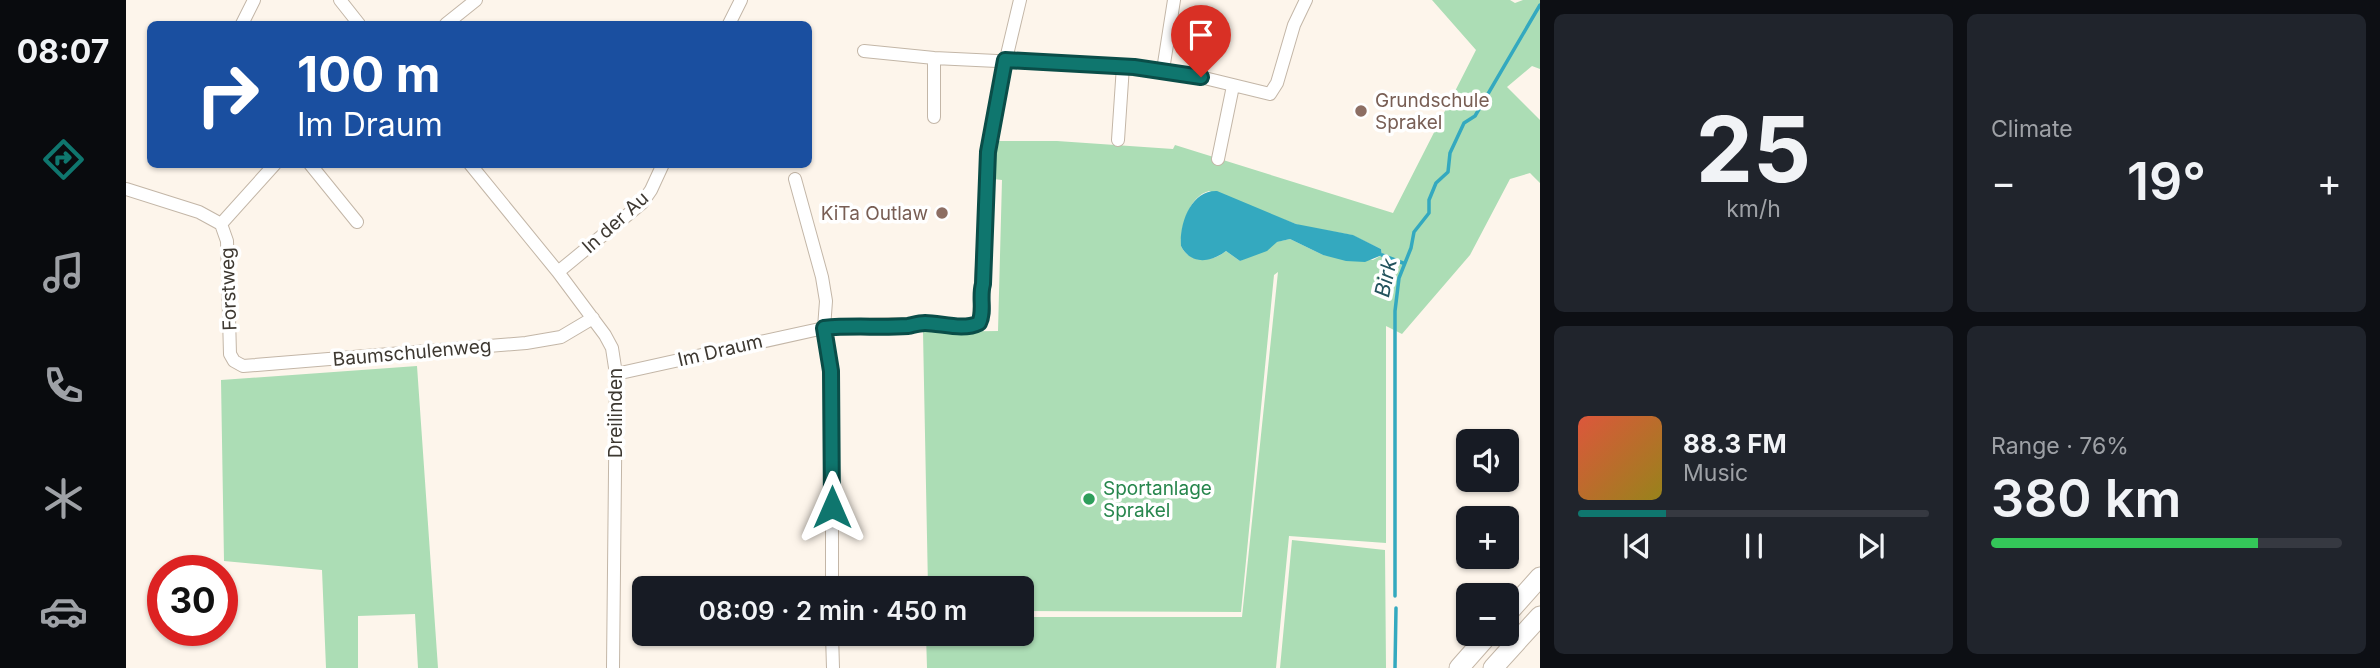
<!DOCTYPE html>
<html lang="en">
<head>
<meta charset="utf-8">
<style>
  :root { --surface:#171b24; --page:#20242c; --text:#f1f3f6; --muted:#9ea1a6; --line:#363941; --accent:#0f766e }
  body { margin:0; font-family:Inter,sans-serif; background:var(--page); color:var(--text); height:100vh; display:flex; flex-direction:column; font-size:26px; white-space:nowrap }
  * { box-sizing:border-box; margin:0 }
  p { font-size:23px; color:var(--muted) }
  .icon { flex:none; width:38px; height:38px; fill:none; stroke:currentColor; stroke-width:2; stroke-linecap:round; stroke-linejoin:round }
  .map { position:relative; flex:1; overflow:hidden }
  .side { display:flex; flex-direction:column; gap:14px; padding:14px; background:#0d0f14; width:840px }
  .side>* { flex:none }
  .banner { position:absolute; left:21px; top:21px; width:665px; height:147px; border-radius:10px; box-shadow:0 2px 5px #0004; background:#1a4fa0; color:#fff; overflow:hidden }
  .fabs { position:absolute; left:1330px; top:429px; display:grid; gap:14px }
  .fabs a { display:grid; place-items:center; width:63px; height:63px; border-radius:10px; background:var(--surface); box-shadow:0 2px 5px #0004; font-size:35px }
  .speed { position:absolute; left:21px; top:555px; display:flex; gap:14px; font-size:35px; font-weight:700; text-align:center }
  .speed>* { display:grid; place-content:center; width:91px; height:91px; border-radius:50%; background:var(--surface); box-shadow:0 2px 5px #0004; line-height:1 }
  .speed .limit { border:10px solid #d22; background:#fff; color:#111 }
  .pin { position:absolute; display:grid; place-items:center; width:60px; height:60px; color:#fff; margin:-72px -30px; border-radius:50% 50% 50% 0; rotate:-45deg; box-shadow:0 0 7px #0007 }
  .pin .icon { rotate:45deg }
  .me { position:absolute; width:77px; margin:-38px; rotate:0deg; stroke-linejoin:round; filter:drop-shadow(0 0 5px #0008) }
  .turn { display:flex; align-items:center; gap:24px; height:147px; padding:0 35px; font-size:32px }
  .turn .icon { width:91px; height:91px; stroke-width:2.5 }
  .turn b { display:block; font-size:49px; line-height:60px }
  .big { font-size:52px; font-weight:600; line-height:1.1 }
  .side .card { flex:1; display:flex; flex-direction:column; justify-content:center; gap:10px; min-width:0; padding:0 24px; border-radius:10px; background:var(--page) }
  .side .dial { align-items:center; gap:0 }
  .dial b { font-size:91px; line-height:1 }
  .song { display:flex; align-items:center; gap:21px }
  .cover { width:84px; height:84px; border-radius:10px; background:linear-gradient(135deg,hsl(10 70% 55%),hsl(50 70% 35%)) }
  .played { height:7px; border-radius:4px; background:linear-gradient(90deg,var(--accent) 25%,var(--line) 25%) }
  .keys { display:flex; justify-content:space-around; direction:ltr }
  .heat { display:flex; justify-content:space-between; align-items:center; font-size:38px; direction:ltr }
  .charge { height:10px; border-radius:5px; background:linear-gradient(90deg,#34c759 76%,var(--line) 0) }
  .side .tiles { flex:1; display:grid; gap:14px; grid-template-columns:repeat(2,1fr) }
  .trip { position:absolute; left:506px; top:576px; width:402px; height:70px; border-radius:10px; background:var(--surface); box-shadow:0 2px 5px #0004; font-weight:600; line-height:70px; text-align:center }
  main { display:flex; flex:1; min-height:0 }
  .tabs { display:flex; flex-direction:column; width:126px; justify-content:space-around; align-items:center; background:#090b0e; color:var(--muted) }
  .tabs .icon { width:49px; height:49px }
  .tabs .current { color:var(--accent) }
  .tabs b { font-size:32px; color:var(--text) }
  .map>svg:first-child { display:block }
  .green { fill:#acddb5; fill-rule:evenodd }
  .water { fill:#34a9bf }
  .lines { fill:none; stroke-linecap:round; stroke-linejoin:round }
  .stream { stroke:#34a9bf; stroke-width:3.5 }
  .minor-casing { stroke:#c3b6a7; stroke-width:14 }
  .highway-casing { stroke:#c3b6a7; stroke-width:21 }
  .minor { stroke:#fff; stroke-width:12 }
  .highway { stroke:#fff; stroke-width:19 }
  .route-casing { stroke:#0a4d48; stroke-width:18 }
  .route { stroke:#0f766e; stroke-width:12 }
  .education-dot { fill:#8d6e63; stroke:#fff; stroke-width:2.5 }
  .leisure-dot { fill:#2e9e5b; stroke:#fff; stroke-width:2.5 }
  .labels { text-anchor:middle; stroke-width:7; stroke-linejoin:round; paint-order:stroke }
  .education-label { font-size:19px; fill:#785e54; stroke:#fff; text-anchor:start }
  .street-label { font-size:19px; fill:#3d3831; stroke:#fff }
  .leisure-label { font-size:19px; fill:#27864d; stroke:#fff; text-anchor:start }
  .water-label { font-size:21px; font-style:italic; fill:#23535d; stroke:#fff }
</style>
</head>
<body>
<main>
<nav class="tabs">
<b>08:07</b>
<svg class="icon current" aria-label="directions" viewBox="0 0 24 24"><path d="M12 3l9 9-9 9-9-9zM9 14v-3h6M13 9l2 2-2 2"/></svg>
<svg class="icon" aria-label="music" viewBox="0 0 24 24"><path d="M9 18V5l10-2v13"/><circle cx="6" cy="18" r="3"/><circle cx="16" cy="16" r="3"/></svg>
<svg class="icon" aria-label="phone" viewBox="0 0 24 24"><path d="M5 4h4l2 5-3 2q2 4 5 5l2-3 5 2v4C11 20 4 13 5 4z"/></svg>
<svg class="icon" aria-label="climate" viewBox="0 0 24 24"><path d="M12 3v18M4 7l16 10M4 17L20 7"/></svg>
<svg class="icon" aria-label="car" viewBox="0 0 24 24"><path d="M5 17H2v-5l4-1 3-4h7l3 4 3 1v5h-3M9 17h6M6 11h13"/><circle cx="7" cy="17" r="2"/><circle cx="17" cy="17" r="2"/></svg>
</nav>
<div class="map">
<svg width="1414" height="668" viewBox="0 0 1414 668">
  <rect width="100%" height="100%" fill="#fdf5eb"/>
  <!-- green -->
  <path class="green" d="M1306,0H1384L1389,3L1397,0H1414V69L1406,66L1381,87L1414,120V183L1404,173L1384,179L1344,255L1276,334L1260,326V543L1163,536L1150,668H801L800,634H896V617H1116L1152,272L1148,275L1115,612L896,611V588H802L797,332L872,331L876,180L867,179L871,141H931L1047,149L1049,145L1267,213L1350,50ZM1083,191L1175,226L1226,235L1255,249L1256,255L1247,260L1197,255L1164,239L1150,242L1114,261L1100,251C1087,262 1064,265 1055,246C1054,228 1063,196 1083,191Z
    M291,366L312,668H292L289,614L232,616V668H200L196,570L98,561L95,380Z
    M1166,540L1259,550L1260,668H1154Z"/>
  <!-- water -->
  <path class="water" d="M1091,191L1170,224L1227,235L1255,249L1256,255L1239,262L1220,261L1197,255L1164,239L1151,242L1141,251L1114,261L1100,251C1086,262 1065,266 1055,246C1053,224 1065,190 1091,191Z"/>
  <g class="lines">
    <!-- stream -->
    <path class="stream" d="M1256,255L1277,263
      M1269,596V311L1273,278L1285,248L1288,232L1303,213V200L1310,183L1322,172L1324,153L1338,123L1349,116L1414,5
      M1269,668L1270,608"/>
    <!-- minor casing -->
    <g class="minor-casing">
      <path id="minor" d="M214,0L233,24
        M116,24L128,0
        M320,24L350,0
        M603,24L615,0
        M738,51L808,58L1020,68L1062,74L1144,94L1151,83L1168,25L1180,0
        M808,58V117
        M1037,70L1048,0
        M992,140L997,66
        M1092,159L1107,86
        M184,164L231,222
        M344,164L432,272L479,335L486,348L490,374L487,668
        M669,179L696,277L700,301L698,328L705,371L706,400V588
        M0,189L73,212L95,224L101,241L104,354L108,361L117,366L400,343L435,337L467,318
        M95,224L149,164
        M432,272L516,203L525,190L537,164
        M490,374L698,328C748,322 797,325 847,326L853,323L862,152L875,80L894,0
        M706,634L707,668"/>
    </g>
    <!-- highway casing -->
    <g class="highway-casing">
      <path id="highway" d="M1381,614L1414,577
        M1333,668L1363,634
        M1367,668L1414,616"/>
    </g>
    <!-- minor -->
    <use href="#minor" class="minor"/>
    <!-- highway -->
    <use href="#highway" class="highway"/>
  </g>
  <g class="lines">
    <!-- route casing -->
    <g class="route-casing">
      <path id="route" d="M706,507L705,371L698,328C726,325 754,328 782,326C787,325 793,323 799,323C815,323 837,331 853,323C859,311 853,298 857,284L862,152L879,60L1008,67L1075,77"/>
    </g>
    <!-- route -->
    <use href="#route" class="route"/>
  </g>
  <!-- markers -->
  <g class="education-dot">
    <circle cx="1235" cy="111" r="7"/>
    <circle cx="816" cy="213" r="7"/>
  </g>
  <circle class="leisure-dot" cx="963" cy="499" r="7"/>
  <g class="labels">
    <!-- education labels -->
    <g class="education-label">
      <text x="1249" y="107">Grundschule<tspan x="1249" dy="22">Sprakel</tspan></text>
      <text x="802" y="220" text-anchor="end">KiTa Outlaw</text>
    </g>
    <!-- street labels -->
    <g class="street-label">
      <text transform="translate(489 222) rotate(-42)" y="7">In der Au</text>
      <text transform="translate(102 289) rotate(-92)" y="7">Forstweg</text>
      <text transform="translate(594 350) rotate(-13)" y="7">Im Draum</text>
      <text transform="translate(286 352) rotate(-5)" y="7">Baumschulenweg</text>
      <text transform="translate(489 413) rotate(-90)" y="7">Dreilinden</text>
    </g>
    <!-- leisure labels -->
    <g class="leisure-label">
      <text x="977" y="495">Sportanlage<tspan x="977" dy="22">Sprakel</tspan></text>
    </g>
    <!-- water labels -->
    <g class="water-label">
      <text transform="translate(1260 278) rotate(-78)" y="7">Birk</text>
    </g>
  </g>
</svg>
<div class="fabs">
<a><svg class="icon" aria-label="sound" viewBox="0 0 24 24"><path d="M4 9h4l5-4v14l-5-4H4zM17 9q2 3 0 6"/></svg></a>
<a>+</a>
<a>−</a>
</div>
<div class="speed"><div class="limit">30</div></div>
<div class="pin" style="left:1075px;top:77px;background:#d93025"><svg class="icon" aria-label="arrive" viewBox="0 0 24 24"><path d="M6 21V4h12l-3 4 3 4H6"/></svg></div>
<svg class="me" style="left:706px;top:507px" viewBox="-20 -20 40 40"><path d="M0-17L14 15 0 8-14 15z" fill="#0f766e" stroke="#fff" stroke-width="4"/></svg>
<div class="trip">08:09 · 2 min · 450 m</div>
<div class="banner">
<div class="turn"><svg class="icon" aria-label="right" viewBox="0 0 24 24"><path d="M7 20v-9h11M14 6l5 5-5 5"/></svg><div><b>100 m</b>Im Draum</div></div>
</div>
</div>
<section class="side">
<div class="tiles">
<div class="card dial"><b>25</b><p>km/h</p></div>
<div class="card"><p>Climate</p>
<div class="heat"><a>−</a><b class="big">19°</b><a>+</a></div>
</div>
<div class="card">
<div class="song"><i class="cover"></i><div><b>88.3 FM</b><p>Music</p></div></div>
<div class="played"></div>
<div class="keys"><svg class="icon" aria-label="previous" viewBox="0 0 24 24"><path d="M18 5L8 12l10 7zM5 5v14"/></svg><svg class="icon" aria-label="pause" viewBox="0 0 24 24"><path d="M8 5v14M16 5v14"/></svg><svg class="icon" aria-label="next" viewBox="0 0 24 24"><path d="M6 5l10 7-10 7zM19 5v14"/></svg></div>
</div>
<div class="card"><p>Range · 76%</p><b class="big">380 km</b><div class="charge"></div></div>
</div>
</section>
</main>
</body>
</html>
